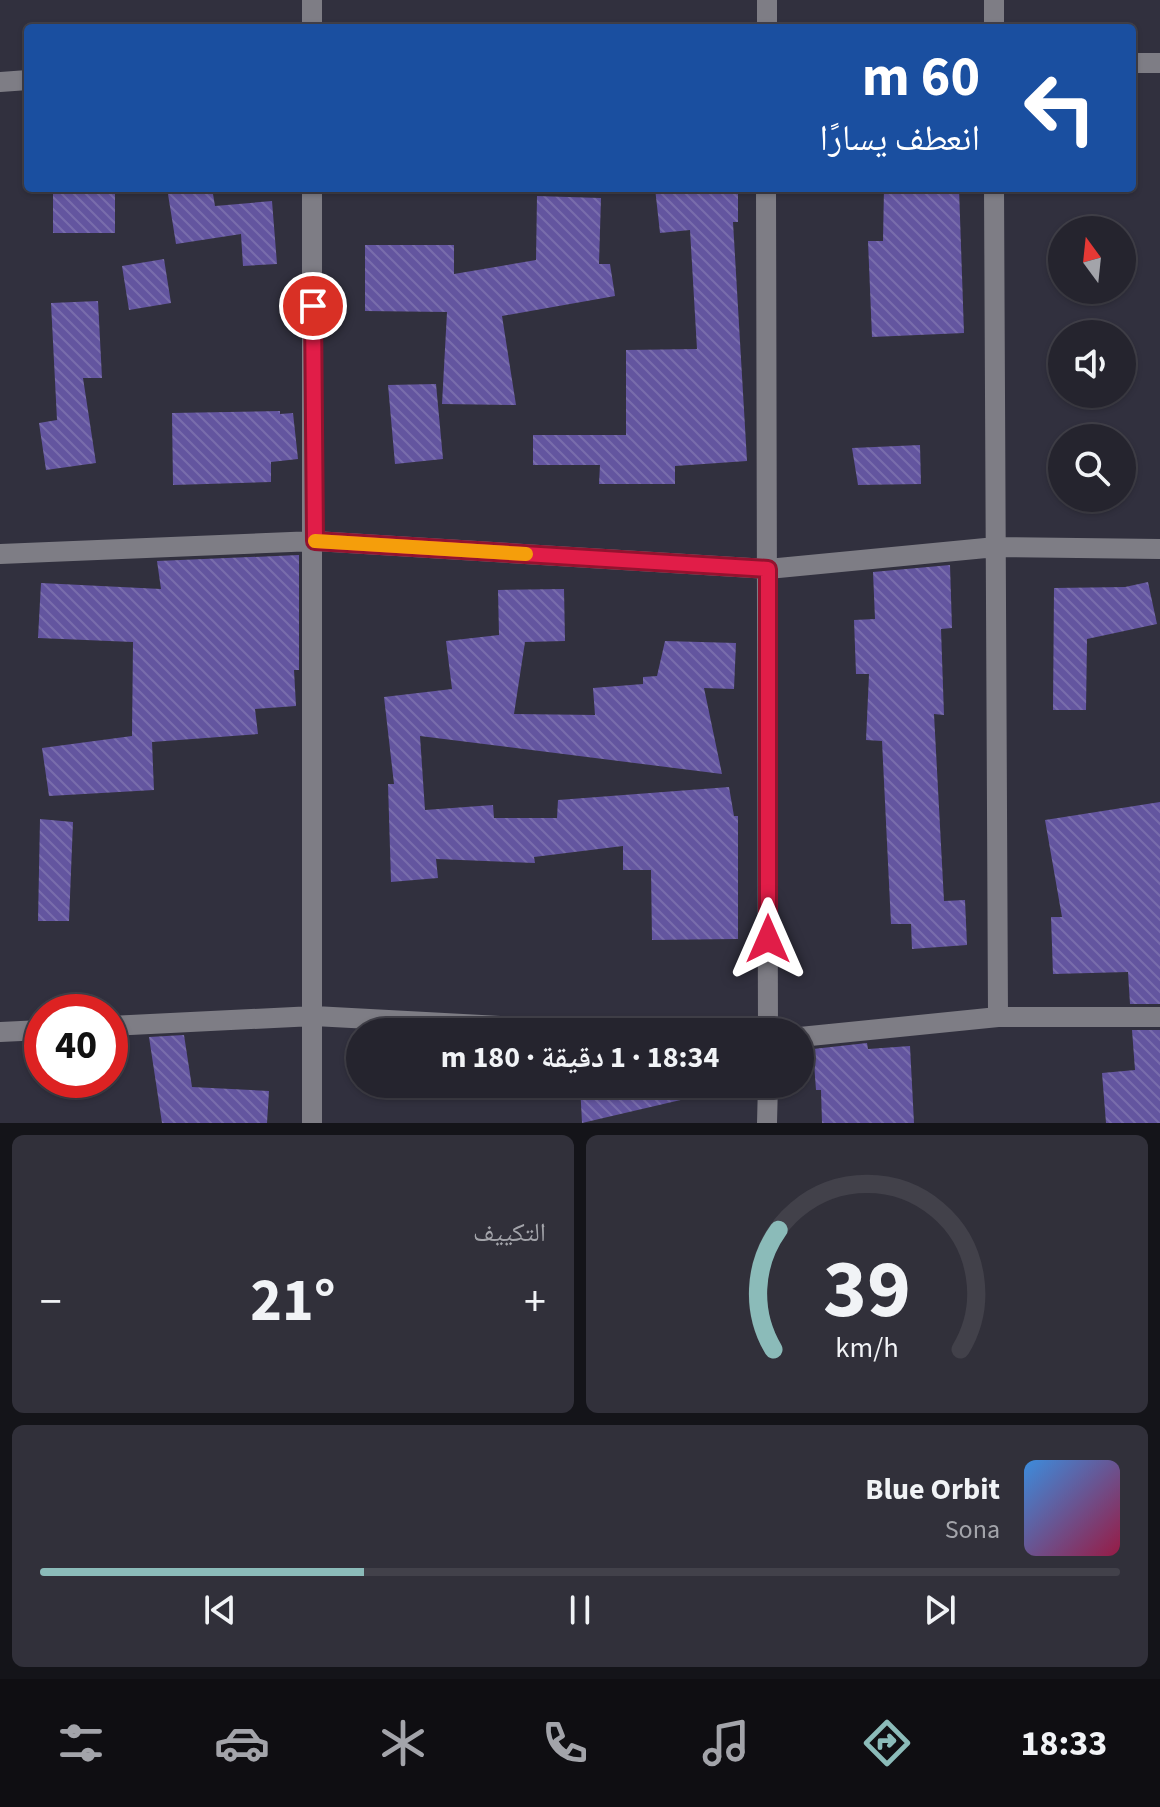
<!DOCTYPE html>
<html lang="ar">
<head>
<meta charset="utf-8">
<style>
  :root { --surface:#25242e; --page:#31303a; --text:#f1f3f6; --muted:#a3a4aa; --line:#42414a; --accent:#8bbbb9 }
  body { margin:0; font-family:"Source Sans 3","Noto Naskh Arabic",sans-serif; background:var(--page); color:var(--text); direction:rtl; height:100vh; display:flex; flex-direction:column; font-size:30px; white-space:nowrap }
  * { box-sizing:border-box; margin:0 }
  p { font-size:26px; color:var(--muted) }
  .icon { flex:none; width:44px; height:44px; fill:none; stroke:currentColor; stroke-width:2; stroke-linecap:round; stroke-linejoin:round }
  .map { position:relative; height:1123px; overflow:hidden; direction:ltr }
  .sheet { display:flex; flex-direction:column; gap:12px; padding:12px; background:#141419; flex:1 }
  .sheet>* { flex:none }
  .banner { position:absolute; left:24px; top:24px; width:1112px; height:168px; border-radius:8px; box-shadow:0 2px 6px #0004,0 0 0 2px var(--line); direction:rtl; background:#1a4fa0; color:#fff; overflow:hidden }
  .needle { width:52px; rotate:345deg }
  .fabs { position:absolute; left:1048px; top:216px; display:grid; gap:16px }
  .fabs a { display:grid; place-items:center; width:88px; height:88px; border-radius:50%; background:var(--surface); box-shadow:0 2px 6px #0004,0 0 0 2px var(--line); font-size:40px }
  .speed { position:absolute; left:24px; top:994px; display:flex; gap:16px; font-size:40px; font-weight:700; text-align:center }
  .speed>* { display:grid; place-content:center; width:104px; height:104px; border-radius:50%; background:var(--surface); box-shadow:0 2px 6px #0004,0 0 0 2px var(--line); line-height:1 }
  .speed .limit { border:12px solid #d22; background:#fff; color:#111 }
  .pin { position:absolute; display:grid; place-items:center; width:68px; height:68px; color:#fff; margin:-34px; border:4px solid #fff; border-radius:50%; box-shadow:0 2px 8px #0007 }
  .me { position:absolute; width:88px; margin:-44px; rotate:0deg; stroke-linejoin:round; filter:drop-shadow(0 0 6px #0008) }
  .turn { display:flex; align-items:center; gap:28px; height:168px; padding:0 24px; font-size:36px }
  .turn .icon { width:104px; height:104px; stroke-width:2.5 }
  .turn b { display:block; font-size:56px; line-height:68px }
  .big { font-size:60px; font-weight:700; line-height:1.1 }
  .sheet .tile { flex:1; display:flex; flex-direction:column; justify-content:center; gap:12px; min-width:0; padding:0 28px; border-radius:12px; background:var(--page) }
  .sheet .dial { align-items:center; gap:0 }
  .dial svg { height:208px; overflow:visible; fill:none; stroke:var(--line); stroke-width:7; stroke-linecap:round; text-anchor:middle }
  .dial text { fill:var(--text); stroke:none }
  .song { display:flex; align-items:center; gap:24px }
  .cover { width:96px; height:96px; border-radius:12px; background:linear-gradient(135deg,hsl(210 70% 55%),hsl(340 70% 35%)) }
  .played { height:8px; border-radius:4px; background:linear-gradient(90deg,var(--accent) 30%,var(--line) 30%) }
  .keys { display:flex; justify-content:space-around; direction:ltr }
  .heat { display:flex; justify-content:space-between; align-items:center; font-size:44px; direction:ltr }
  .sheet .tiles { flex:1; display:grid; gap:12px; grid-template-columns:1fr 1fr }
  .tile:last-child { grid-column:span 2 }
  .trip { position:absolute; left:346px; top:1018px; width:468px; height:80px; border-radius:40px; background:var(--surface); box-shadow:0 2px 6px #0004,0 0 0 2px var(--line); font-weight:700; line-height:80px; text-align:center; direction:rtl }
  .tabs { display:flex; height:128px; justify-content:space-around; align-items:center; background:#0f0e12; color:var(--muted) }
  .tabs .icon { width:56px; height:56px }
  .tabs .active { color:var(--accent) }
  .tabs b { font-size:36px; color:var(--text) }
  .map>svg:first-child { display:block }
  .building { fill:url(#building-back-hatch) }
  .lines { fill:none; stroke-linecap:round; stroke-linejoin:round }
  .minor { stroke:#7e7d85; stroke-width:20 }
  .route-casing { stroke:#92132f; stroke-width:20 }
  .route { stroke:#e11d48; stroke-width:14 }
  .slow { stroke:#f59e0b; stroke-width:14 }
</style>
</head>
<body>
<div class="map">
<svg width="1160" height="1123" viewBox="0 0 1160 1123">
  <defs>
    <pattern id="building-back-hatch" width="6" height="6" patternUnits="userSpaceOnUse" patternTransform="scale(2)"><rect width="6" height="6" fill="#63559f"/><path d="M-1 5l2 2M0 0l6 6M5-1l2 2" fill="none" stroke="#796dac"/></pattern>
  </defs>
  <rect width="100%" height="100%" fill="#31303e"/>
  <!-- building -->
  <path class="building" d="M53,188H115V233H53Z
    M167,188H212L215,206L272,201L277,264L243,266L241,234L176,244Z
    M655,188H738V222H733L747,461L675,466V484H599L600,465H533V435H626V350L697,349L690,230L660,233Z
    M884,188H959L964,333L872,337L868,241H883Z
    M537,196L601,198L599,264H610L615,296L502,316L516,405L442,404L447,312L365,311V245H454V274L536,260Z
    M164,259L171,303L129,310L122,266Z
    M98,301L102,378H83L96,463L46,470L39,423L57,420L51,303Z
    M436,384L443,459L395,464L388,385Z
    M280,411V414L293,413L298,459L271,462V482L173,485L172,413Z
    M920,445L921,484L858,485L852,448Z
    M299,555V670H294L296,706L255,709L258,734L152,742L154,790L49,796L42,748L132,736L133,642L38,638L41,583L161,589L157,561Z
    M950,565L952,628L941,629L944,715L934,714L944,901L965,900L967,945L912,949L911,924H891L882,741L866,740L869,674H856L854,620L875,619L873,572Z
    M1148,582L1157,624L1087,639L1086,710H1053L1054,588L1125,587Z
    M564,589L565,641L525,642L514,714L595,715L593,688L643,684V677L657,676L665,641L736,643L734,689L704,688L722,774L420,736L425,810L493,805L494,818H557L558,800L729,787L734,816H738V939L652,940L651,870H623V846L534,857L535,863L436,859L438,878L391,882L388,784H394L384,697L452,689L446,641L499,635L498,590Z
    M1160,802V1004H1130L1128,972L1053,974L1051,917H1062L1045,820Z
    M40,819L73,822L69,921H38Z
    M1132,1030H1160V1123H1106L1102,1073L1135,1070Z
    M184,1035L192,1087L269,1091L267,1123H162L149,1037Z
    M867,1043L868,1049L910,1046L914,1123H822L821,1090H816L813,1049Z
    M580,1084H701L702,1095L582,1123Z"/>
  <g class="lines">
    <!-- minor -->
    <path class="minor" d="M312,28V0
      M767,28V0
      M994,28V0
      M1132,63H1160
      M0,82L28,80
      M312,188V1123
      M766,188L768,1032
      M994,188L998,1017
      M0,554L315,541L768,569L996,547L1160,549
      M110,1026L314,1016L611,1032
      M0,1032L42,1030
      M800,1037L998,1017H1160
      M767,1123L768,1084"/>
  </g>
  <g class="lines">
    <!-- route casing -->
    <g class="route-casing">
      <path id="route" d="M313,306L315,541L768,569V939"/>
    </g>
    <!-- route -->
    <use href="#route" class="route"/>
    <!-- slow -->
    <path class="slow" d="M315,541L526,554"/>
  </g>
</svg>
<div class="fabs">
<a><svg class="needle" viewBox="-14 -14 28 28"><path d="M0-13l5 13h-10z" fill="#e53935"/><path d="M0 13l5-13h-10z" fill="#a3a4aa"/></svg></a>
<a><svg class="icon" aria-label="sound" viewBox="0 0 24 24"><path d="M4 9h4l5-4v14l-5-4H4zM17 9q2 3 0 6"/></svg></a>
<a><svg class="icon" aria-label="search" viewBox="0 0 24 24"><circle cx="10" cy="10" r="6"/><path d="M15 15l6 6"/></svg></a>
</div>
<div class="speed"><div class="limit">40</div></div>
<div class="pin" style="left:313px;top:306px;background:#d93025"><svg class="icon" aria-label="arrive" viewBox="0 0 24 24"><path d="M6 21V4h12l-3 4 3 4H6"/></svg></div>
<svg class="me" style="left:768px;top:939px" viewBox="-20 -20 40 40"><path d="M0-17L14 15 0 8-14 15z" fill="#e11d48" stroke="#fff" stroke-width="4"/></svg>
<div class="trip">18:34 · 1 دقيقة · 180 m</div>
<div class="banner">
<div class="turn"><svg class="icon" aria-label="left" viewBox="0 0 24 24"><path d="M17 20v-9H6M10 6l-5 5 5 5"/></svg><div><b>60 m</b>انعطف يسارًا</div></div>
</div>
</div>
<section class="sheet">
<div class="tiles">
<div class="tile dial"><svg viewBox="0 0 100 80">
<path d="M14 69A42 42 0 1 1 86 69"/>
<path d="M14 69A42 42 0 0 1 16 23" stroke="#8bbbb9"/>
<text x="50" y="56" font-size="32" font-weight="700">39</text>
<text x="50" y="72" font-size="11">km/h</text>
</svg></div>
<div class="tile"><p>التكييف</p>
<div class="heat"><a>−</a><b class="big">21°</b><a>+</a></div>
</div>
<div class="tile">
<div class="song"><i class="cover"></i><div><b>Blue Orbit</b><p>Sona</p></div></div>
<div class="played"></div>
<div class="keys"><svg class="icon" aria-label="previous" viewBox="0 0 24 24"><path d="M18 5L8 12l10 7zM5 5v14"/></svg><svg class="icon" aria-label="pause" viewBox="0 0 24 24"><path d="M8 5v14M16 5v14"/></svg><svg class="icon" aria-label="next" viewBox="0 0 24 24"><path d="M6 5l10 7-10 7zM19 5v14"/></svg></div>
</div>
</div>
</section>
<nav class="tabs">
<b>18:33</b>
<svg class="icon active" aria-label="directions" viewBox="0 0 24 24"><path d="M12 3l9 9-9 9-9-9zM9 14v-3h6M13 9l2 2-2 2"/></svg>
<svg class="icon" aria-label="music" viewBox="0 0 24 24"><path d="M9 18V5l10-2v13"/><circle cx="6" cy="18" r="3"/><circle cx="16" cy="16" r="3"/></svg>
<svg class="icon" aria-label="phone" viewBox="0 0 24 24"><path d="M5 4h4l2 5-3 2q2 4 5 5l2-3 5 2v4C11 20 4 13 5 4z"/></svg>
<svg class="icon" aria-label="climate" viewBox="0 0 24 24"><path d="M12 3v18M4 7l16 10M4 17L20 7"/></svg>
<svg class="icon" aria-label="car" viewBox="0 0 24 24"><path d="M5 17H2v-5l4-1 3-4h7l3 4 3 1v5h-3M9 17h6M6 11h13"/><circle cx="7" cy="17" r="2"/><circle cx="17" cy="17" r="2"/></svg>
<svg class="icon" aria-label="filters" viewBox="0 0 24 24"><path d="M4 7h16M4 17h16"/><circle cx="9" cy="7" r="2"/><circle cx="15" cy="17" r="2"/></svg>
</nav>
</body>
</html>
